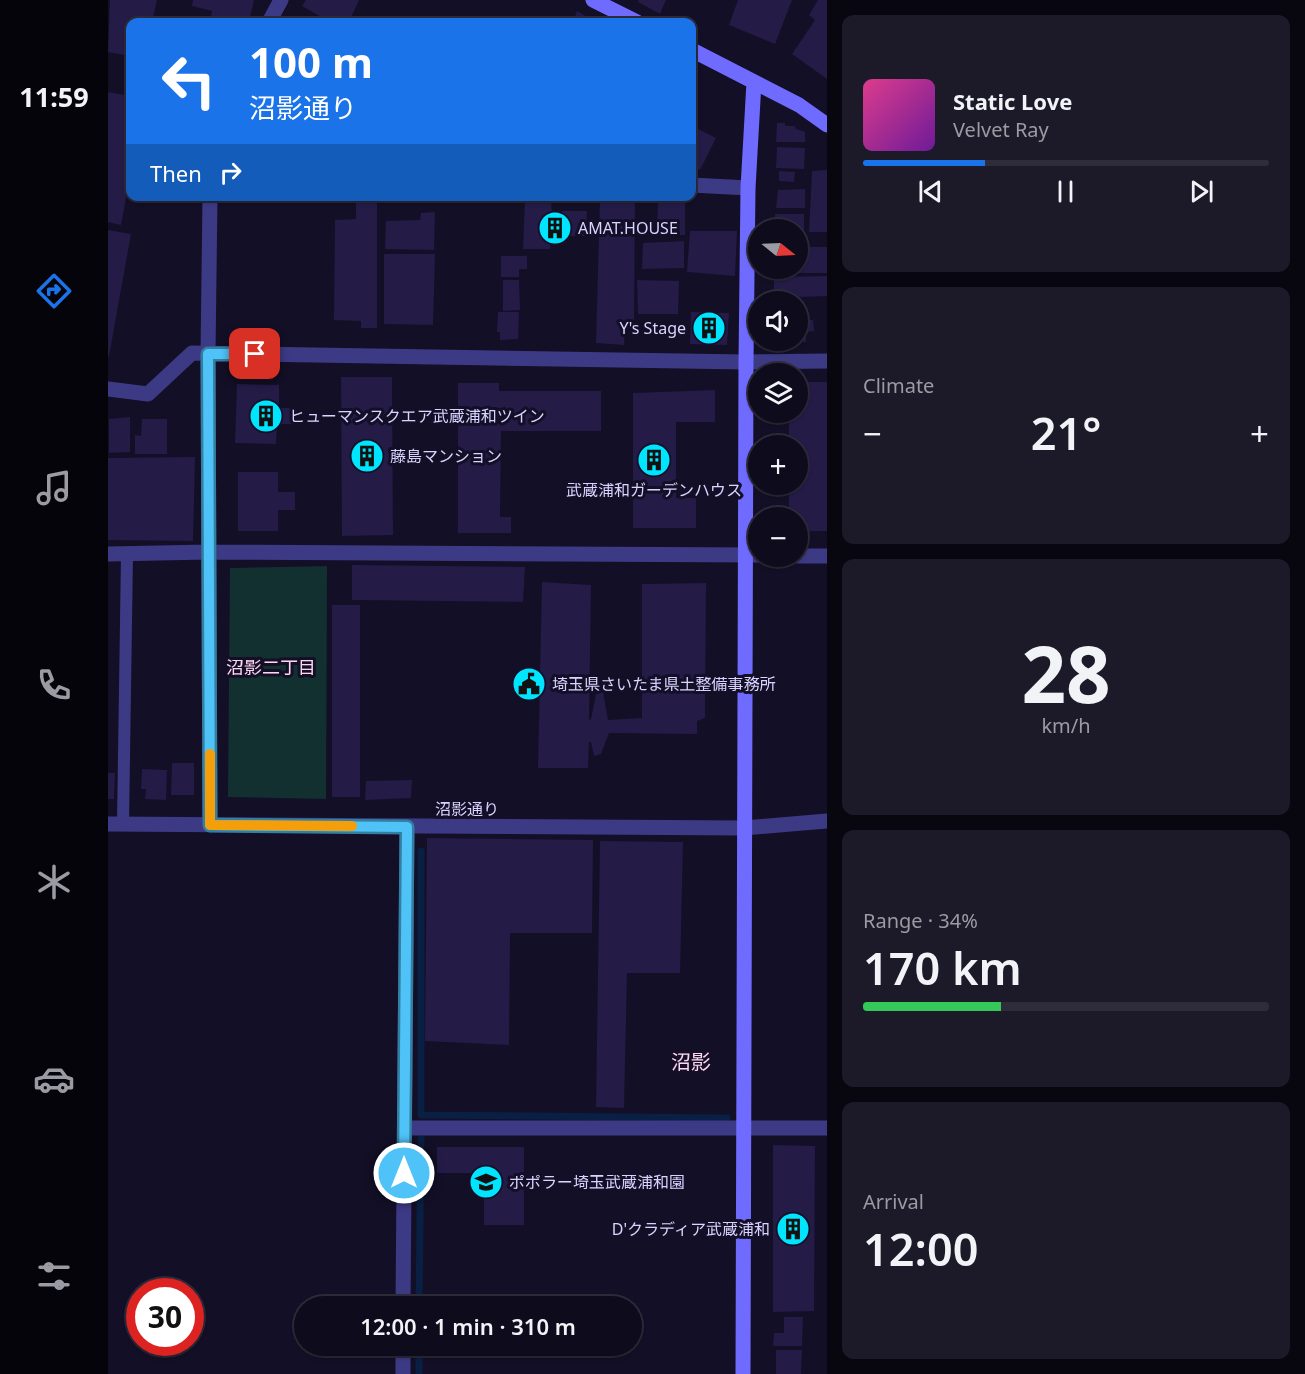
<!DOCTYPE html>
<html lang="en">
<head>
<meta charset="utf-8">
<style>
  :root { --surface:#0e0b1c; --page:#1c1929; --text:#f1f3f6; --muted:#9b9ba3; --line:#2e2b3b; --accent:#1a73e8 }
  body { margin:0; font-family:"Noto Sans","Noto Sans JP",sans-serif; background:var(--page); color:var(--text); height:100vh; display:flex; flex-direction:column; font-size:22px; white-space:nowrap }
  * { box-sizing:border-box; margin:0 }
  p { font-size:20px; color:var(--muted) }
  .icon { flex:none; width:33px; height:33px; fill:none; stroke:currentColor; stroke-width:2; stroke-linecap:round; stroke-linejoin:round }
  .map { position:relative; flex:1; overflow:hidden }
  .panel { display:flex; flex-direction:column; gap:15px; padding:15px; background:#08060f; width:478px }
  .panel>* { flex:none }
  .top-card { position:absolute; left:18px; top:18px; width:570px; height:183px; border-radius:12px; box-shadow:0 2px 4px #0004,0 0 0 2px var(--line); background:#1a73e8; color:#fff; overflow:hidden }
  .needle { width:39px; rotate:108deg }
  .controls { position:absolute; left:640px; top:219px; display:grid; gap:12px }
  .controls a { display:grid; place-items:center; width:60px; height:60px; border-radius:50%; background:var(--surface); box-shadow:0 2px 4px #0004,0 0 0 2px var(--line); font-size:30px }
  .speed { position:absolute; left:18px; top:1278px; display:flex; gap:12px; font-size:30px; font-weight:700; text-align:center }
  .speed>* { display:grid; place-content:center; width:78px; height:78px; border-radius:50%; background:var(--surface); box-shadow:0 2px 4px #0004,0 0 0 2px var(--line); line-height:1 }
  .speed .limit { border:9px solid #d22; background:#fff; color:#111 }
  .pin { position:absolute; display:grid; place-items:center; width:51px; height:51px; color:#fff; margin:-26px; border-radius:12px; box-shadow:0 3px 9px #0006 }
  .me { position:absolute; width:66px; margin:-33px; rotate:0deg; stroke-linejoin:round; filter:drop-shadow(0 0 4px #0008) }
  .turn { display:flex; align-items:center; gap:21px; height:126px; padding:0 24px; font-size:27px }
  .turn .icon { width:78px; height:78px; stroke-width:2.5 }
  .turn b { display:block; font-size:42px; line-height:51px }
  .then { display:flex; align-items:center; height:57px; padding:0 24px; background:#0003; gap:12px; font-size:22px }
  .big { font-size:45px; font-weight:600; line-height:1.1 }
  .panel .widget { flex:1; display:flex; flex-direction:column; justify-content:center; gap:9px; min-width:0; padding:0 21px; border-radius:12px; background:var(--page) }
  .panel .dial { align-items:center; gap:0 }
  .dial b { font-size:78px; line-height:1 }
  .song { display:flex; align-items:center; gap:18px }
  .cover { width:72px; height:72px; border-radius:9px; background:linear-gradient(135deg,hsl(330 70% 55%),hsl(280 70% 35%)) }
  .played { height:6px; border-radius:3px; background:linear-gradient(90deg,var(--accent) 30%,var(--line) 30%) }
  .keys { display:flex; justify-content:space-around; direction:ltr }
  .heat { display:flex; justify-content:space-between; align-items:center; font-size:33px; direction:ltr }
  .charge { height:9px; border-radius:4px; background:linear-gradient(90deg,#34c759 34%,var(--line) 0) }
  .trip { position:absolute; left:186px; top:1296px; width:348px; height:60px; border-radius:30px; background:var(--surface); box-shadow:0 2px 4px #0004,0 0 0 2px var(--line); font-weight:600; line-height:60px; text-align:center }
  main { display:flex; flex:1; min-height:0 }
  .menu { display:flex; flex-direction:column; width:108px; justify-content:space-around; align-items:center; background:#06040b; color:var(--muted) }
  .menu .icon { width:42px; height:42px }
  .menu .selected { color:var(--accent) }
  .menu b { font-size:27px; color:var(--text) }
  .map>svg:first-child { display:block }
  .green { fill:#12302f }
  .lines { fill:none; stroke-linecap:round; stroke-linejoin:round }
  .stream { stroke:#0a1f44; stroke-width:7 }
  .building { fill:#241b47 }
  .lane { stroke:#3d3a85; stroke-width:12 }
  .street { stroke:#3d3a85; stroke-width:15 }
  .secondary { stroke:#6f6bff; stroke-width:15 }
  .route-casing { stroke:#337fa1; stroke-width:15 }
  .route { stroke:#4fc3f7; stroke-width:10 }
  .slow { stroke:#f59e0b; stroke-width:10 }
  .labels { text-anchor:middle; stroke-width:6; stroke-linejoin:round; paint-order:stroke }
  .poi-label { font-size:16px; fill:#d9d4ff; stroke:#130f26; text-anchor:start }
  .street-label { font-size:16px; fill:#d9d4ff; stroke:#130f26 }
  .neighbourhood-label { font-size:18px; fill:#ffd6f0; stroke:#130f26 }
  .quarter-label { font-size:20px; fill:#ffd6f0; stroke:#130f26 }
</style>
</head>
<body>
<main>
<nav class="menu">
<b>11:59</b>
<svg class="icon selected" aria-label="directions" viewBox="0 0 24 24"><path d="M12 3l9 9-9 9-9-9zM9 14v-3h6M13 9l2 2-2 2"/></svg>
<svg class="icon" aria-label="music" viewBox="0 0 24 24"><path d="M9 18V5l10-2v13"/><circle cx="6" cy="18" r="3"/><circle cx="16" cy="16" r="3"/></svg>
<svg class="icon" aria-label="phone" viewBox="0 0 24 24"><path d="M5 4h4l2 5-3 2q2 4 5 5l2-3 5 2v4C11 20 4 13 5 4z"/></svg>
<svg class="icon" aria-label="climate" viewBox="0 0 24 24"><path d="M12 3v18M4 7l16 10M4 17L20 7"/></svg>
<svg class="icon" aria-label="car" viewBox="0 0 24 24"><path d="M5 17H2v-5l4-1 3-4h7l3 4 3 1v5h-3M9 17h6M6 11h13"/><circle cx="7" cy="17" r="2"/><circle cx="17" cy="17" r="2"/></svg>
<svg class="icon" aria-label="filters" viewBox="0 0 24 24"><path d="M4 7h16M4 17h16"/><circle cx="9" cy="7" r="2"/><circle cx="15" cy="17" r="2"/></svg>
</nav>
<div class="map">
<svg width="719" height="1374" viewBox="0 0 719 1374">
  <rect width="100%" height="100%" fill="#130f26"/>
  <!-- green -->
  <path class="green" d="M219,566L218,799L120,797L122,568Z"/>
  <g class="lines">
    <!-- stream -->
    <path class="stream" d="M313,851V1115L619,1118
      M311,1306L313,1139
      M311,1374V1346"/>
  </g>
  <!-- building -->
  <path class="building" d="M2,0H49L44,22H22V56L0,52Z
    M85,0H146L141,22H102L104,11L84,6Z
    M198,0H251L241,22H222L194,6Z
    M531,0H558L552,14L530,2Z
    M630,0H684L667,44L621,25Z
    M710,0H719V79L684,54L707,20L701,15Z
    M469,11L488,22H465Z
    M0,92L22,96V177L13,225L0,222Z
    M669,123H677V126H687L688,129L697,132V142H668Z
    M584,126L608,138L592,170L584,166Z
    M669,147L697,148L696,169L668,168Z
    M719,170V232H701L704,171Z
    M671,171L687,172L686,182L671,181Z
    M697,189V208H668L670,190Z
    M443,198L444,219H454V211H479L478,236H443L442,249H415L417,199Z
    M492,199H527L526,328H517L516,345L488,343Z
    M577,199V235L549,236L550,200Z
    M248,203H269V328H253V321L226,320L227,220L248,219Z
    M327,212L326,250L277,249L278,221L312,220L313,213Z
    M667,214H696V230H672V225H667Z
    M0,230L23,234L1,356H0Z
    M582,231H629L627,276L579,272Z
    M576,241V268L534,269L535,243Z
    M690,247H719V273H666V268H690Z
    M276,254H327L325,325L276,324Z
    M393,256H419V269H411V277H393Z
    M719,276V296L666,298V277Z
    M395,280H411L412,310L395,311Z
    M529,280L571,281L570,314H530Z
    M390,312H411L410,339L392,340V332H389Z
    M583,312L621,313L619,345L582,344Z
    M690,320H705L706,331L698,332V342H690Z
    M233,377H284L285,535L234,536Z
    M690,382H719V531H690V518H681V484H690V446H681V412H690Z
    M350,383H391V391H493V431H393L392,517H403V533H350Z
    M129,384L171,385V408H188L187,424H169L168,444L127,443Z
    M607,390V422H568V498H588V528H525V393Z
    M22,417V452L1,453V419Z
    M34,419H59V454H27V435L33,436Z
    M87,457L85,541L0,540V458Z
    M130,472H170V492H187V510H170V531H130Z
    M244,565L417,567L415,602L244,600Z
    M434,582L483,585L481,720L483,719L488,694L495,692L500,720L534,718V584L598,583L597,718L589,721V734L501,733L493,754L486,756L483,742H481L480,768H430Z
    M224,605H252V797H224Z
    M64,763H86V795H63Z
    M34,769L59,770L58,800L37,799L38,789H33Z
    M0,773H7L6,799H0Z
    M304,780L303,798L257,800L258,781Z
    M319,838L485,840L484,933H402L401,1045L317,1041Z
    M492,841L575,842L572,973H519L516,1108L488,1107Z
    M665,1145L707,1146L706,1311L665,1312Z
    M329,1147H416V1225H376V1173H329Z
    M676,1317H695L694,1346H665L666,1333H676Z
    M668,1350H694L693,1374H668Z"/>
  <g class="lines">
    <!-- lane -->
    <path class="lane" d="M15,824L19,554"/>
    <!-- street -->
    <path class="street" d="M161,22L173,0
      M584,185L640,188
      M102,196L100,354L102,825
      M0,389L40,394L84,353L638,362L719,361
      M0,554L101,552L651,555
      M690,556H719
      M0,824L636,828L719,821
      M297,1128H719
      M295,1306L299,827
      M295,1374V1346"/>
    <!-- secondary -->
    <path class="secondary" d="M485,0L529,22
      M584,50L691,105L719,125
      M635,1374L638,362L640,188L646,82"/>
  </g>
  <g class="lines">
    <!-- route casing -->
    <g class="route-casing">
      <path id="route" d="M147,354H100L102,825L299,827L296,1173"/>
    </g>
    <!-- route -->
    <use href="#route" class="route"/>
    <!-- slow -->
    <path class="slow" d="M102,754V825L244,826"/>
  </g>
  <!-- icons -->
  <defs>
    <g id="building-disc" transform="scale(1.725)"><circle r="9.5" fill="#00e5ff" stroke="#130f26"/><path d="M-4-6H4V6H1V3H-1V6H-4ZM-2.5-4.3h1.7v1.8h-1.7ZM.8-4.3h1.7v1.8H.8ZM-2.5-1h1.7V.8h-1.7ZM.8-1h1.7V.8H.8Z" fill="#111"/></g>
    <g id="civic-disc" transform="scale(1.725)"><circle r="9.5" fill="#00e5ff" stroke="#130f26"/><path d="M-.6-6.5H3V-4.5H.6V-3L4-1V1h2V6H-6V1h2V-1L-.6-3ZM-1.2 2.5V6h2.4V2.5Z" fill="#111"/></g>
    <g id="school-disc" transform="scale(1.725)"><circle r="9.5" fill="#00e5ff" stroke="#130f26"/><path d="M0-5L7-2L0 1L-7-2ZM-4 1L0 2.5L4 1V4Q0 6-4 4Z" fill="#111"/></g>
  </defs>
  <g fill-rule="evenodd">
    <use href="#building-disc" x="447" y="228"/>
    <use href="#building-disc" x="601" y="328"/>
    <use href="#building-disc" x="158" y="416"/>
    <use href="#building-disc" x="259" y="456"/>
    <use href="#building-disc" x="546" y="460"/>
    <use href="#civic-disc" x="421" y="684"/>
    <use href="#school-disc" x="378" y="1182"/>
    <use href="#building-disc" x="685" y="1229"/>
  </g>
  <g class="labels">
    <!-- poi labels -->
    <g class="poi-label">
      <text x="470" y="234">AMAT.HOUSE</text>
      <text x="578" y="334" text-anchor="end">Y's Stage</text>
      <text x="181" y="422">ヒューマンスクエア武蔵浦和ツイン</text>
      <text x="282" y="462">藤島マンション</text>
      <text x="546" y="496" text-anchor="middle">武蔵浦和ガーデンハウス</text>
      <text x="444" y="690">埼玉県さいたま県土整備事務所</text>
      <text x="401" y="1188">ポポラー埼玉武蔵浦和園</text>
      <text x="662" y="1235" text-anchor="end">D'クラディア武蔵浦和</text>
    </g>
    <!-- street labels -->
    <g class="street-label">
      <text x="359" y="815">沼影通り</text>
    </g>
    <!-- neighbourhood labels -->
    <g class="neighbourhood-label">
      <text x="163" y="674">沼影二丁目</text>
    </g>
    <!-- quarter labels -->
    <g class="quarter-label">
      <text x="583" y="1069">沼影</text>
    </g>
  </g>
</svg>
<div class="controls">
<a><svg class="needle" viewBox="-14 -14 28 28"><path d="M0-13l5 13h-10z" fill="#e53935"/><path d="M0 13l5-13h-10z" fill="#9b9ba3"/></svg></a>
<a><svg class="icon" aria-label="sound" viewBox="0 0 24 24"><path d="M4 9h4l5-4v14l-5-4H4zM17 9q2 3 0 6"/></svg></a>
<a><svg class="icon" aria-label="layers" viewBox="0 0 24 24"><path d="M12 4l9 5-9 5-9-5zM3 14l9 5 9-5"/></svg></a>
<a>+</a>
<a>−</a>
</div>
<div class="speed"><div class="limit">30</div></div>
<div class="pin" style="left:147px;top:354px;background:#d93025"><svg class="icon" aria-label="arrive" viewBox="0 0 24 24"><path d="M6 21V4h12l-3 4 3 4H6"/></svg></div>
<svg class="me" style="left:296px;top:1173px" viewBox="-20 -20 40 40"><circle r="17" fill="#4fc3f7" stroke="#fff" stroke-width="3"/><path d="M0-11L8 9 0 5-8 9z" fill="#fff"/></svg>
<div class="trip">12:00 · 1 min · 310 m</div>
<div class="top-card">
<div class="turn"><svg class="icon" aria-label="left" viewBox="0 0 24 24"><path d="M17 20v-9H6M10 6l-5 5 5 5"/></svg><div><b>100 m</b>沼影通り</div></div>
<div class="then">Then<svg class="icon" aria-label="right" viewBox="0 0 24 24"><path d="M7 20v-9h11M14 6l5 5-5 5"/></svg></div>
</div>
</div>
<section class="panel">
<div class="widget">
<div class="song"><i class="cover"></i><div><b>Static Love</b><p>Velvet Ray</p></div></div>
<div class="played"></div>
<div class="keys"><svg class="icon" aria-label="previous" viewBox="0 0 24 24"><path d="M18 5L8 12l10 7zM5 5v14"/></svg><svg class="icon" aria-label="pause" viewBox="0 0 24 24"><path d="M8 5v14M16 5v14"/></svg><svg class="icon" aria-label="next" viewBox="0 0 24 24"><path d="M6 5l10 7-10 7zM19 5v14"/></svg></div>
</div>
<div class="widget"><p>Climate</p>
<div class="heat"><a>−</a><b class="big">21°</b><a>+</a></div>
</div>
<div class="widget dial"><b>28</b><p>km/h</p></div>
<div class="widget"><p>Range · 34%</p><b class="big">170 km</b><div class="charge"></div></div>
<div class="widget"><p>Arrival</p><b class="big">12:00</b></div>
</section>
</main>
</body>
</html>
